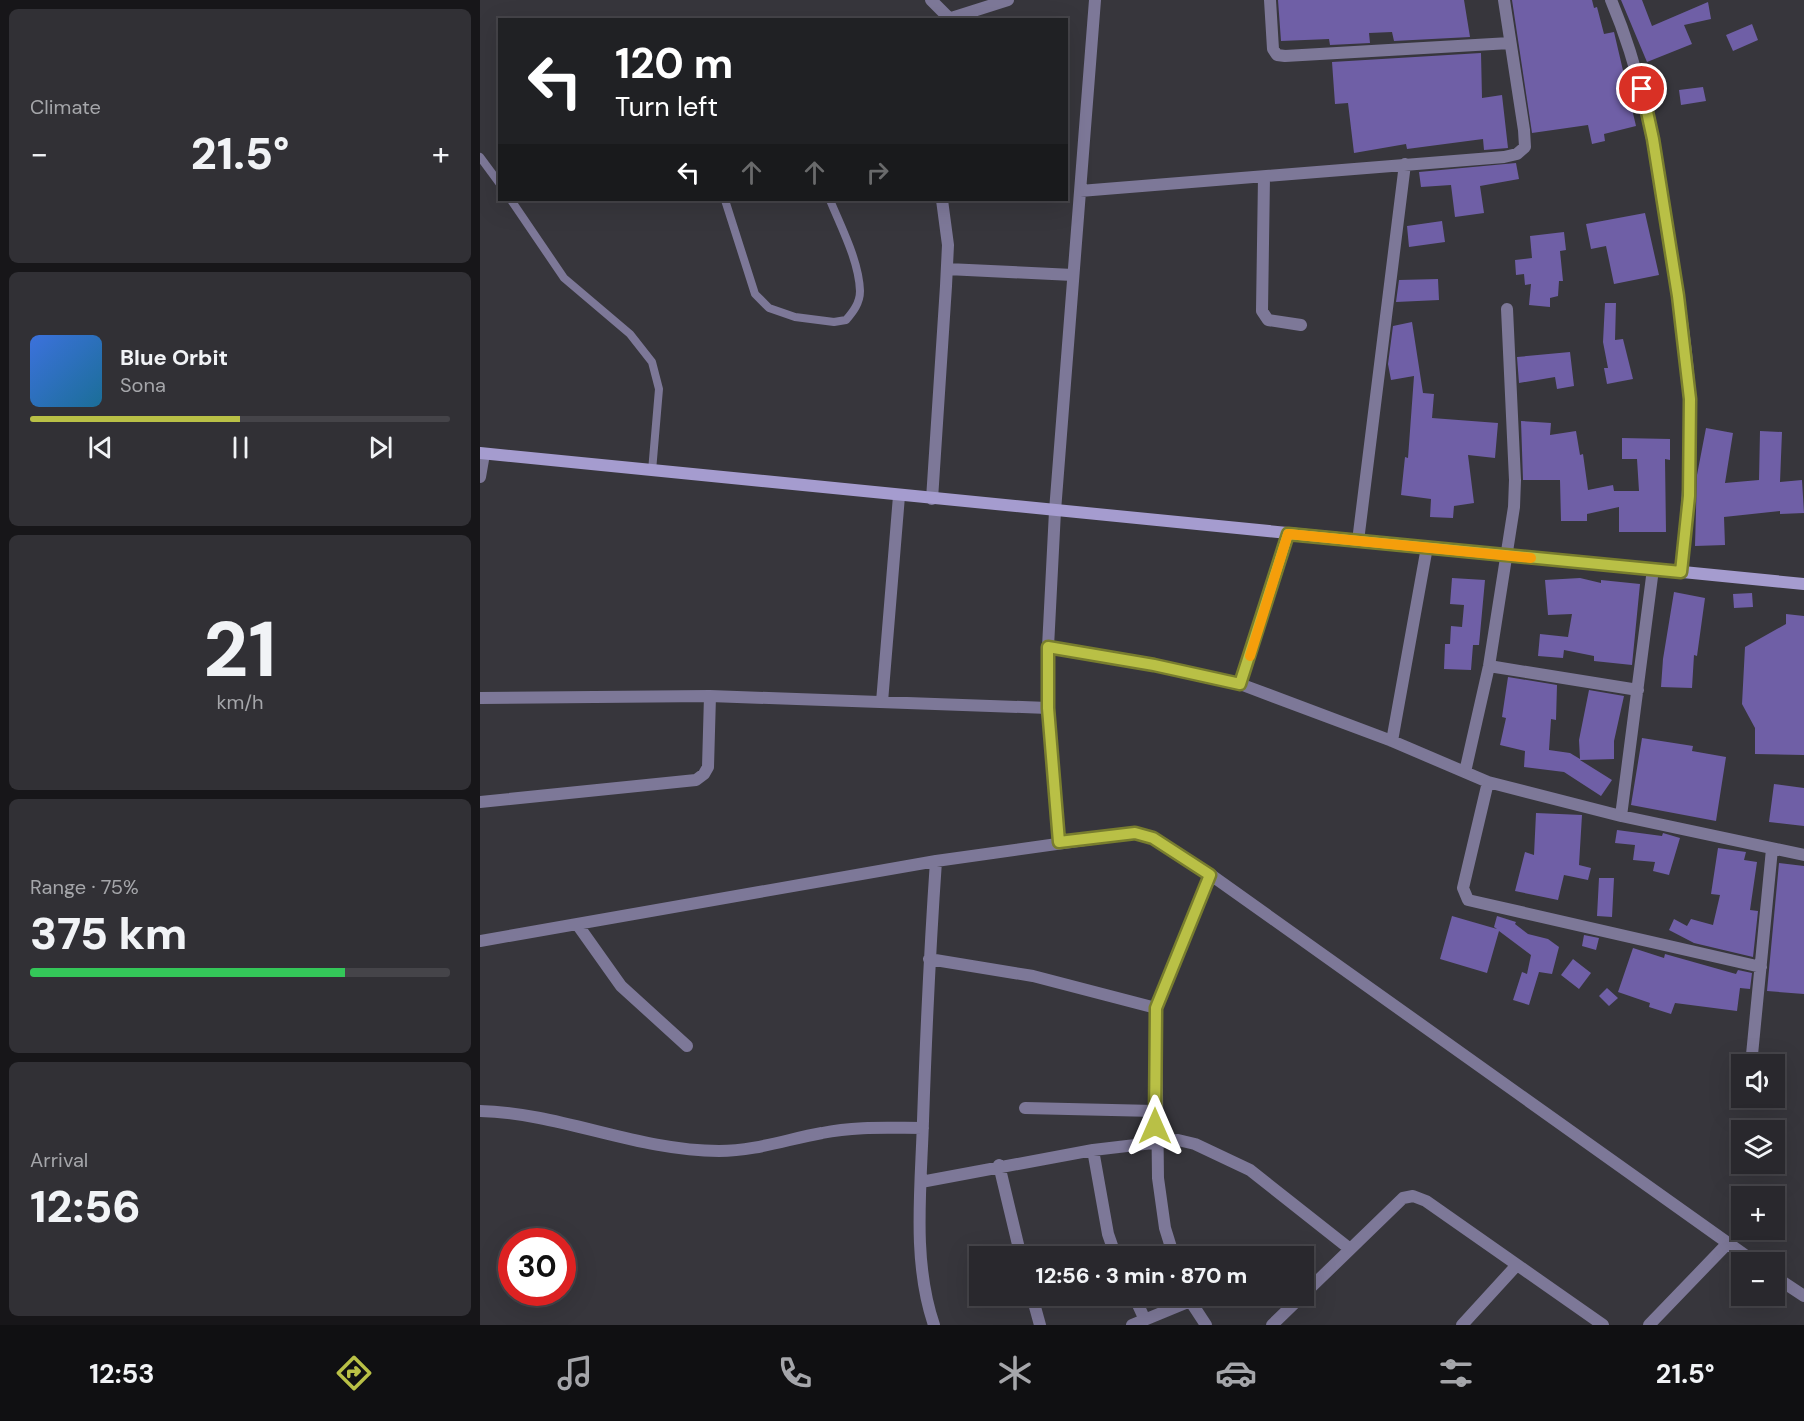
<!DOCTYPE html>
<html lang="en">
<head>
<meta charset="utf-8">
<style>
  :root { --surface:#29282d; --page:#313035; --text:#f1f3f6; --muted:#a5a6aa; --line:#454449; --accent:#b9c046 }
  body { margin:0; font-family:"DM Sans",sans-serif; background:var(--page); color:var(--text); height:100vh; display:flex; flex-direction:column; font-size:22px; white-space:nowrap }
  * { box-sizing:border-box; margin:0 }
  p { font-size:20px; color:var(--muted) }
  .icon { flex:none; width:33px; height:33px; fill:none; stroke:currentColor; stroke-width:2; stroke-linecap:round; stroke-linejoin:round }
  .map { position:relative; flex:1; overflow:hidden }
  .sheet { display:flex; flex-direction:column; gap:9px; padding:9px; background:#171619; width:480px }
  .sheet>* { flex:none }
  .top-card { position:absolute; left:18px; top:18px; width:570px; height:183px; border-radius:0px; box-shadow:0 6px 24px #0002,0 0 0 2px var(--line); background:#202124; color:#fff; overflow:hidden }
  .buttons { position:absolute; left:1251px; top:1054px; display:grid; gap:12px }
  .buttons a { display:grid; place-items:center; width:54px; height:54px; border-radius:0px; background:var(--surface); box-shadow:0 6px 24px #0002,0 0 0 2px var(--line); font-size:30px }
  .speed { position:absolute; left:18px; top:1228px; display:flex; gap:12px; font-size:30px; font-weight:700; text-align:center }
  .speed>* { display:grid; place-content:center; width:78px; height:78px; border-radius:50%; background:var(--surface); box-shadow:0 6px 24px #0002,0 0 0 2px var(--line); line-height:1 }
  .speed .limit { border:9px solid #d22; background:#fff; color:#111 }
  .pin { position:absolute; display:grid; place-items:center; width:51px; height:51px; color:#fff; margin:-26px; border:3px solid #fff; border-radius:50%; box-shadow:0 2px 6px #0007 }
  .me { position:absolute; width:66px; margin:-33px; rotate:0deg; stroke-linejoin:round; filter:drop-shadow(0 0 4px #0008) }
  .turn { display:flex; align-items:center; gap:21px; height:126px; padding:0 18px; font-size:27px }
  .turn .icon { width:78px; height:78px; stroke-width:2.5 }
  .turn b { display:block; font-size:42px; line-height:51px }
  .lanes { display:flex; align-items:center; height:57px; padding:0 18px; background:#0003; justify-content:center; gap:30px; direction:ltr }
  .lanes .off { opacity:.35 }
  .big { font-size:45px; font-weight:800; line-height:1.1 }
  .sheet .tile { flex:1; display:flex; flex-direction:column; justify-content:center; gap:9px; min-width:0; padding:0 21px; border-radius:9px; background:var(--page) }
  .sheet .dial { align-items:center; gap:0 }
  .dial b { font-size:78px; line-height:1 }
  .song { display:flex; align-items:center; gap:18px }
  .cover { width:72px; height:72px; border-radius:9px; background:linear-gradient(135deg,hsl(220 70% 55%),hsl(200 70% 35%)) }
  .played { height:6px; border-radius:3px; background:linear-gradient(90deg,var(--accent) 50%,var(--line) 50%) }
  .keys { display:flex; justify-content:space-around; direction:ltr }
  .heat { display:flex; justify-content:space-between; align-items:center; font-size:33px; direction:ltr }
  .charge { height:9px; border-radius:4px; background:linear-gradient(90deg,#34c759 75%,var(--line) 0) }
  .trip { position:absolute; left:489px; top:1246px; width:345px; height:60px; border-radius:0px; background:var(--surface); box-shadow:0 6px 24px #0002,0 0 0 2px var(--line); font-weight:800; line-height:60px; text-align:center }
  .menu { display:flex; height:96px; justify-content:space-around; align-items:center; background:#101012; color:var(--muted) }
  .menu .icon { width:42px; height:42px }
  .menu .active { color:var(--accent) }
  .menu b { font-size:27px; color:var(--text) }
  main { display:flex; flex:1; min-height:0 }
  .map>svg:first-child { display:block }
  .building { fill:#6f5fa6 }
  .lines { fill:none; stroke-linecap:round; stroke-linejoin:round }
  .lane { stroke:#7d7898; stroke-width:8 }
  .street { stroke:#7d7898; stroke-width:12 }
  .secondary { stroke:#a59ccf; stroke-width:12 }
  .route-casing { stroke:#787d2e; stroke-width:15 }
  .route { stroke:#b9c046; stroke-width:10 }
  .slow { stroke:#f59e0b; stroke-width:10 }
</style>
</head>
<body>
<main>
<section class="sheet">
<div class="tile"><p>Climate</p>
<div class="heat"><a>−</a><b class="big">21.5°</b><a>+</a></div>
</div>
<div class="tile">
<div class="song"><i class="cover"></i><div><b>Blue Orbit</b><p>Sona</p></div></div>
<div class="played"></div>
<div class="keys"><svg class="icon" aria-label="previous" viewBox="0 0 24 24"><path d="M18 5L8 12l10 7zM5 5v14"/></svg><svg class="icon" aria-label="pause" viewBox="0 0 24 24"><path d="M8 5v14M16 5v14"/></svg><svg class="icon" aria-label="next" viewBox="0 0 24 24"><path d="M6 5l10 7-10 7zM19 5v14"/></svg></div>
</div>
<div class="tile dial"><b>21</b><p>km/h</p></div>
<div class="tile"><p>Range · 75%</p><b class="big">375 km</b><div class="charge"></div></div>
<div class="tile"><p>Arrival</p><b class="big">12:56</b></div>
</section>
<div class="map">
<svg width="1324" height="1325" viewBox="0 0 1324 1325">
  <rect width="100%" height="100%" fill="#37363c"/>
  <!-- building -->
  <path class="building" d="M798,0H984L990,37L914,41L912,32L889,33L890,43L850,45L849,39L801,41Z
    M1032,0H1112L1114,8L1117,7L1124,34L1134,32L1156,126L1124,134L1125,141L1112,144L1108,125L1052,133Z
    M1141,0H1162L1172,26L1228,2L1231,19L1204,25L1212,44L1167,62Z
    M1272,24L1278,40L1253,51L1246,35Z
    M1001,53L1002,98L1022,95L1028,148L1004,150L1003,139L927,149L926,144L874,153L868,103L855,104L852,62Z
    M1223,87L1226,101L1201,105L1199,90Z
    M1036,163L1039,179L1000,186L1004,213L975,217L971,185L941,187L939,172Z
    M1165,213L1179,275L1134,284L1126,246L1111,249L1106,224Z
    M962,221L965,242L929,247L927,226Z
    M1084,232L1086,250L1080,251L1083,281H1079L1078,296L1070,298V307L1049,305L1051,284L1045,285L1044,274L1036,275L1035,260L1052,258L1050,236Z
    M958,279L959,300L916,302L919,280Z
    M1125,303H1136L1135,340L1143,339L1153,379L1127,384L1124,368H1128L1123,342Z
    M932,322L943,393L954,394L952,418L1018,423L1015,458L988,455L994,503L974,506L973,518L950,517L951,499L921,495L925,457L928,458L934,376L911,380L908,364L913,326Z
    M1090,352L1094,386L1077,389L1075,377L1039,383L1037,357Z
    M1041,421L1071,423L1070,435L1096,431L1100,455L1103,454L1108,490L1133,485L1134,491H1159L1157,459H1142V438L1190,439V460L1185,459L1186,532H1139V507L1107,514V521H1081L1080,480H1043Z
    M1226,428L1253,433L1245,483L1279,480L1280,431L1302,432L1300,482L1322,480L1324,513L1300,514V511L1244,517L1245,545L1215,546L1217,475Z
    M972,578L1005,580L999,645H993L991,670L964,669L965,644H970L971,626L982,627L984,605L970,604Z
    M1100,578L1121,583V580L1160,584L1152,665L1114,661V656L1084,650L1083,658L1058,656L1060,634L1088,637L1092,614L1068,615L1065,580Z
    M1194,592L1225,598L1217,656L1214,655L1212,688L1181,687L1183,659Z
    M1272,593L1273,607L1254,608L1253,594Z
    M1306,614L1324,616V755L1275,754V728L1262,704L1265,647L1306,624Z
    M1028,677L1077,685L1076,720L1071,719L1069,750L1090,753L1100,759L1099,740L1109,690L1144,696L1134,741V759L1100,760L1132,780L1121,796L1084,772L1044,767L1045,751L1020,745L1026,718L1022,717Z
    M1162,738L1213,746L1212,751L1246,757L1236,821L1151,805Z
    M1294,784L1324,788V826L1289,822Z
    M1056,813L1102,815L1099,865L1111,868L1108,880L1084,875L1078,900L1035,891L1045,852L1054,855Z
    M1137,830L1182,836L1183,833L1200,838L1189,875L1173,871L1175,862L1153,860L1155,845L1135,843Z
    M1238,848L1266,852L1264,860L1277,862L1270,910L1278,911L1273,957L1214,943L1189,930L1194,919L1207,926L1211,919L1233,925L1240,895L1231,894Z
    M1299,863L1324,866V994L1287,991Z
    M1119,878H1134L1132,917L1117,916Z
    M972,916L1017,929L1014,927L1017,916L1036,922L1035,924L1048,934L1068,939L1079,947L1072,974L1059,972L1049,1005L1033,1000L1042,972L1047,974L1051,955L1019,931L1007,973L960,959Z
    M1104,935L1119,938L1116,950L1102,946Z
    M1153,948L1184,958L1185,954L1256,974L1258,970L1272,973L1270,989L1260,988L1257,1011L1195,1003L1191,1014L1169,1007L1170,1003L1138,992Z
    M1093,959L1111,973L1099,989L1081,975Z
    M1127,988L1138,998L1129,1006L1119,996Z"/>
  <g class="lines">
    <!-- lane -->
    <path class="lane" d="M0,157L20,184
      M31,200L84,278L150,334L172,362L179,389L172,471
      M245,200L275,294L289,308L315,317L354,322L366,320C373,312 380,303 380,291C379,261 361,227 350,200"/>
    <!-- street -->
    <path class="street" d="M451,0L469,18
      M790,0L793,49L797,55L805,56L1030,43
      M1131,0C1161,71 1174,143 1186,219C1195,279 1207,340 1210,400C1212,457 1207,515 1201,572
      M465,20L528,0
      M784,177L782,311L788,320L821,325
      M600,191L1024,157L1037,154L1045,147L1044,130L1024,0
      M467,269L593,275
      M0,477L4,454
      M452,499L466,286L468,245L462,200
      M878,541L925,164
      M568,647L674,665L760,684L912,741L1008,782L1141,816L1324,855
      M1009,666L1158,690
      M760,684L808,534
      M0,698L230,696L568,708
      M402,702L419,496
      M912,741L947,547
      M985,772L1009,666L1034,507L1035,480L1027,309
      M1008,782L983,888L988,900L1281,967
      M0,802L216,780L224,774L228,767L230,696
      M1141,816L1173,569
      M579,842L568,708V647L575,511L615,0
      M97,924L141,986L207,1046
      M0,941L456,861L655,833L673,838L731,875L1276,1263
      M449,959L553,976L676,1008
      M1271,1065L1292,849
      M545,1108L675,1111
      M0,1111C81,1113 157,1151 239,1151C275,1151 308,1139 342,1133C375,1126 409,1128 443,1128
      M613,1150L628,1234L636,1257
      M519,1165L541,1257
      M441,1182L613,1150L698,1140L715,1144L770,1170L870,1249
      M694,1257L685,1228L678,1178L676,1008L731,875
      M1294,1276L1324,1296
      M824,1294L923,1198L933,1196L946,1201L1123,1325
      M552,1296L560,1325
      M654,1296L665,1320
      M707,1296L726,1325
      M454,1325C432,1261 441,1188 443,1121C446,1034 450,947 456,861
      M652,1325L708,1302
      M792,1325L822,1296
      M982,1325L1036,1266
      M1169,1325L1247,1244"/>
    <!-- secondary -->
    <path class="secondary" d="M0,453L1324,584"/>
  </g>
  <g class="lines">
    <!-- route casing -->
    <g class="route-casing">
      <path id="route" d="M675,1126L676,1008L730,875L673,838L655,833L579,842L568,708V647L674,665L760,684L808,534L1201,572L1209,496L1210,399L1198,296L1173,139L1162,89"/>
    </g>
    <!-- route -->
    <use href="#route" class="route"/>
    <!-- slow -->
    <path class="slow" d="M770,656L808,534L1051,558"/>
  </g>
</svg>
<div class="buttons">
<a><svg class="icon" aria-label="sound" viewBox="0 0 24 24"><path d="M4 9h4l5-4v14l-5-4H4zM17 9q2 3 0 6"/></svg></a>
<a><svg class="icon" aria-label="layers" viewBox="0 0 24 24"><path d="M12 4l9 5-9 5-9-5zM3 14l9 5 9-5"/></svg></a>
<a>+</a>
<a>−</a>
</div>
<div class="speed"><div class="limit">30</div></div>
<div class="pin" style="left:1162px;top:89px;background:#d93025"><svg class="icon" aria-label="arrive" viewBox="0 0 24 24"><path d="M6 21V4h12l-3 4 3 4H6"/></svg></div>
<svg class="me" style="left:675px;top:1126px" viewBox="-20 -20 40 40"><path d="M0-17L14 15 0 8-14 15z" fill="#b9c046" stroke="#fff" stroke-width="4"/></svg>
<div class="trip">12:56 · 3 min · 870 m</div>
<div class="top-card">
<div class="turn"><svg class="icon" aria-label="left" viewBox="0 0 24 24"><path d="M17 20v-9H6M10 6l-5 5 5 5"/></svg><div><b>120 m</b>Turn left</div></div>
<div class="lanes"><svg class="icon" aria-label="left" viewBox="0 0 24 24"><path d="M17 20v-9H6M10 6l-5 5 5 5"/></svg><svg class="icon off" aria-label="ahead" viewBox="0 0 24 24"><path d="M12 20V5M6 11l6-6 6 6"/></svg><svg class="icon off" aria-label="ahead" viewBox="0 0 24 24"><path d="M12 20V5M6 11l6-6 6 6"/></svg><svg class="icon off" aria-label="right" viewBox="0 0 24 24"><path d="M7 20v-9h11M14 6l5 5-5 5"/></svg></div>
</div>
</div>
</main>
<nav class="menu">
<b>12:53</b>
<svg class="icon active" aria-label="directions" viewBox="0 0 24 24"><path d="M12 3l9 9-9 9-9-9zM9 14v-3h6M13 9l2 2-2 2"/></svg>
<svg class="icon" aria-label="music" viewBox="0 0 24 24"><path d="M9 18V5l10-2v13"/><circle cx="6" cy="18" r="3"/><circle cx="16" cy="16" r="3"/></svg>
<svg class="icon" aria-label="phone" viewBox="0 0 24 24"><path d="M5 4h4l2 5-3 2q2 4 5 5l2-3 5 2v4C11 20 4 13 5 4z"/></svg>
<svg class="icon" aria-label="climate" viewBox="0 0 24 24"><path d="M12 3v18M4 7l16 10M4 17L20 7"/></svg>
<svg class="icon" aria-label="car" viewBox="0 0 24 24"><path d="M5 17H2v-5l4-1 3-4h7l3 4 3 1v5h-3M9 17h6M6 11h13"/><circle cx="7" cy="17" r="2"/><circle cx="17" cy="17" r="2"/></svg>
<svg class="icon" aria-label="filters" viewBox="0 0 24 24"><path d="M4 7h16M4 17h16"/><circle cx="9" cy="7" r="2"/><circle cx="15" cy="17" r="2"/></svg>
<b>21.5°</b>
</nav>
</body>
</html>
